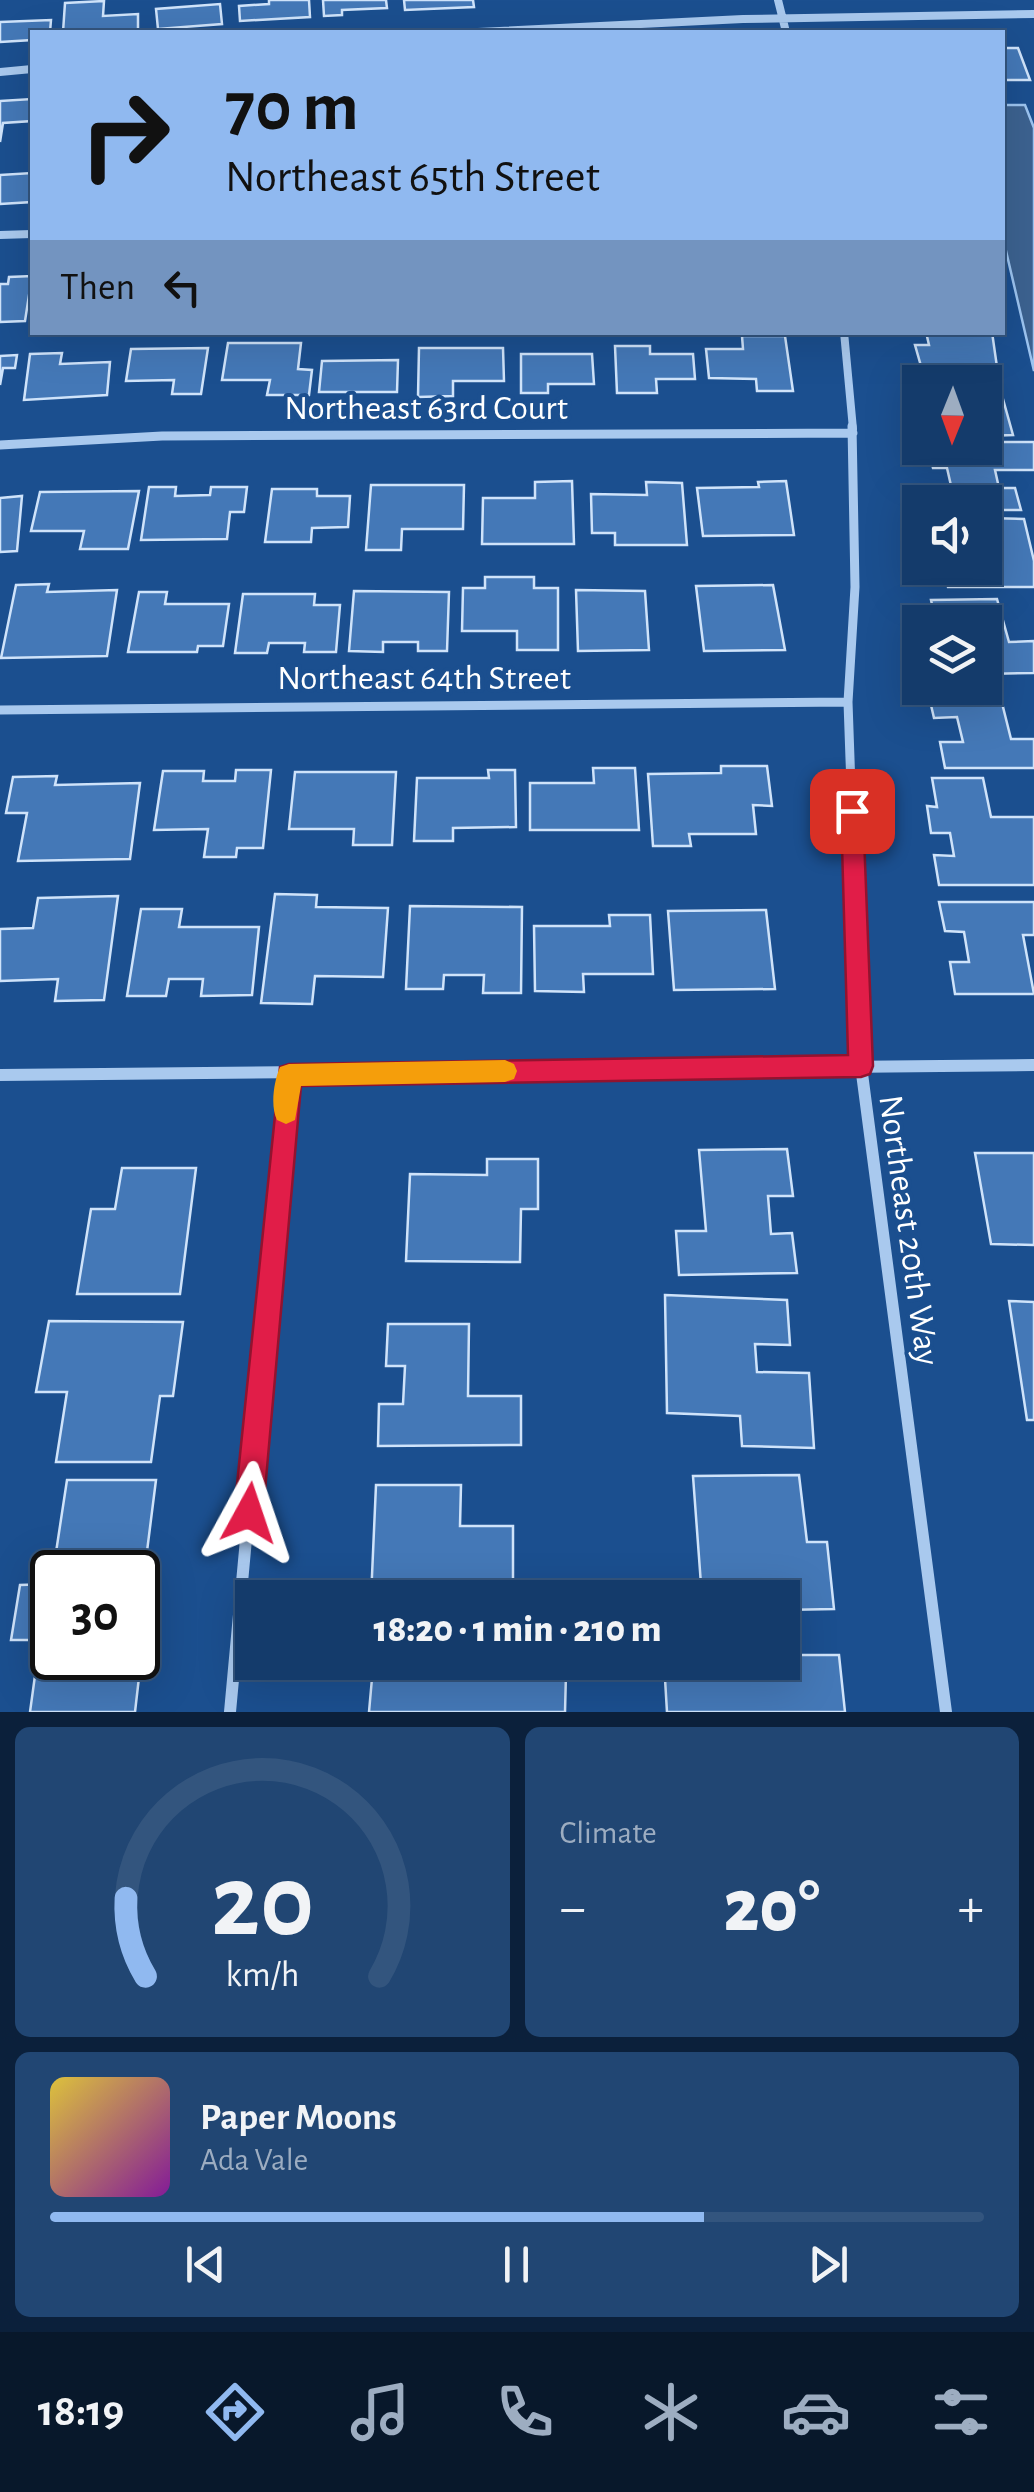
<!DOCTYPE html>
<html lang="en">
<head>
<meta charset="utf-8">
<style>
  :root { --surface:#143b6b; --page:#214673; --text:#f1f3f6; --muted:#9dadc1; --line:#33557e; --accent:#90b9f0 }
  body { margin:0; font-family:"Alegreya Sans",sans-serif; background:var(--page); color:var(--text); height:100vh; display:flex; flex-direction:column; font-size:38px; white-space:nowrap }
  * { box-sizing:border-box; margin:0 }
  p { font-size:32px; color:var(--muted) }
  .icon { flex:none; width:55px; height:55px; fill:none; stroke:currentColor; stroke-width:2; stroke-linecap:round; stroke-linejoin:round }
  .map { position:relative; height:1712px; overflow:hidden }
  .side { display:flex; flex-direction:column; gap:15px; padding:15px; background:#0b203b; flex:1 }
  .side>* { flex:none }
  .top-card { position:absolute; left:30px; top:30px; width:975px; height:305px; border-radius:0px; box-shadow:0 10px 40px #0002,0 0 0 2px var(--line); background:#90b9f0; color:#111; overflow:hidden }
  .needle { width:65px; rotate:181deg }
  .controls { position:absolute; left:902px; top:365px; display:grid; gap:20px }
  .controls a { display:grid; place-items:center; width:100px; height:100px; border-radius:0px; background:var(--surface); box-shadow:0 10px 40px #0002,0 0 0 2px var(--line); font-size:50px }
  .speed { position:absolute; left:30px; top:1550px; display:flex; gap:20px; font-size:50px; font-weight:700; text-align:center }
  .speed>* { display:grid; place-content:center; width:130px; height:130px; border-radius:50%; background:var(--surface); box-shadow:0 10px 40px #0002,0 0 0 2px var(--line); line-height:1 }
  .speed .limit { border:5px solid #111; border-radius:15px; background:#fff; color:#111 }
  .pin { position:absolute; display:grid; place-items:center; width:85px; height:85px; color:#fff; margin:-42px; border-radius:20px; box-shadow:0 5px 15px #0006 }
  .me { position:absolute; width:110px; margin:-55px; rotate:5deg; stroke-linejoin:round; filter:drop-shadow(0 0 8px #0008) }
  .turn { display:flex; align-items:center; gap:35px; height:210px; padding:0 30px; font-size:45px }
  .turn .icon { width:130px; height:130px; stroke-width:2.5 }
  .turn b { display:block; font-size:70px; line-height:85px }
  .then { display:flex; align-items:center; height:95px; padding:0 30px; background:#0003; gap:20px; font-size:38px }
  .big { font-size:75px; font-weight:800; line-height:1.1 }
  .side .widget { flex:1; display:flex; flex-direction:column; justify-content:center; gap:15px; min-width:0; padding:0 35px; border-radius:15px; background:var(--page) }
  .side .dial { align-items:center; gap:0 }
  .dial svg { height:260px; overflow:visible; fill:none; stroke:var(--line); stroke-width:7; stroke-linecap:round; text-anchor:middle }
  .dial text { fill:var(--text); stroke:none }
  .song { display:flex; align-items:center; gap:30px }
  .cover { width:120px; height:120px; border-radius:15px; background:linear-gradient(135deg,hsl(50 70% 55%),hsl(290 70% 35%)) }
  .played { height:10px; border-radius:5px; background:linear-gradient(90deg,var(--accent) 70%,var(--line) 70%) }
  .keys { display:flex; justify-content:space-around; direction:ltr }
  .heat { display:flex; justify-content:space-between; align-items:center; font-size:55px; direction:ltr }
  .side .tiles { flex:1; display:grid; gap:15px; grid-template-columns:1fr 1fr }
  .widget:last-child { grid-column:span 2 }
  .trip { position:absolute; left:235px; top:1580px; width:565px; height:100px; border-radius:0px; background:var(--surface); box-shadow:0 10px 40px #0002,0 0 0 2px var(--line); font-weight:800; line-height:100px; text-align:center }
  .menu { display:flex; height:160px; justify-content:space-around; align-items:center; background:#08182b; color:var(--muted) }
  .menu .icon { width:70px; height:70px }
  .menu .on { color:var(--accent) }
  .menu b { font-size:45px; color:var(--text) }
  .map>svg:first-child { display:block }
  .water { fill:#3c6290; stroke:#9cc4f0; stroke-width:2.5 }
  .building { fill:#4478b7; stroke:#cfe3fa; stroke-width:2.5 }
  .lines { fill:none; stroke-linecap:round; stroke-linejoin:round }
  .minor-far2 { stroke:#a9c9ee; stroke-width:8 }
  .minor-far1 { stroke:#a9c9ee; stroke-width:9 }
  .minor { stroke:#a9c9ee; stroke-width:12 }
  .route { fill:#e11d48; stroke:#92132f; stroke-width:2.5 }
  .slow { fill:#f59e0b }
  .labels { text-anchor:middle; stroke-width:8; stroke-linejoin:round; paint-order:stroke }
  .street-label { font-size:35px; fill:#fff; stroke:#1b4f8f }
</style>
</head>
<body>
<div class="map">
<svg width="1034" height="1712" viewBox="0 0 1034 1712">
  <rect width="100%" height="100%" fill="#1b4f8f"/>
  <!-- water -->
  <path class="water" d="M1003,105H1025L1034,128V371L1003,238Z"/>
  <!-- building -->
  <path class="building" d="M269,0H309L310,17L240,21L239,6L269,4Z
    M323,0H386L387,8L342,10V15L324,16Z
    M404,0H473L474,7L405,10Z
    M104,1L103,16L138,14V31L63,32L65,3Z
    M220,4L222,24L158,29L156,9Z
    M51,20L50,32H32V40L0,42V22Z
    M1002,48H1018L1030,80H1003Z
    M32,99V121L3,123L0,142V101Z
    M32,173V202L0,204V175Z
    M32,276L25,321L0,322V284H8L9,277Z
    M926,332H992L997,367L921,366L915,345H929Z
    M742,336H785L793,391H757L756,379L709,378L706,349H743Z
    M228,343H301L298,369L312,370L309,395H267L270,380H222Z
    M615,346H650V354H693L695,379H656L657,393H617Z
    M208,348L201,394H172L174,380L126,381L131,349Z
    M419,348H503L504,381H453V396L418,397Z
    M62,353L60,364L110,362L107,395L24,400L30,354Z
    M521,354H592L594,384H548V393H521Z
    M17,355L15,368H3L0,385V356Z
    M398,360L397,392H319L322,361Z
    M919,374H996L1013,435L985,436V382H921Z
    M985,442H1034V470H995L999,488H1015L1021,510H985V502H943L941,490H952L947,468H933L928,448H985Z
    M572,481L574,544H482L483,498H535V482Z
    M786,481L794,535L703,536L697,488L759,487L758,482Z
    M646,482L682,483L687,545H615V533H592L591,494L647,495Z
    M371,485H464L463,529H402L401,550H366Z
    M149,487H176L175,496L210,495L211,487H247L244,512H230L227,539L141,540Z
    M272,489H317V496H350L348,527L312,528L311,542H265Z
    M139,491L128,549H80L84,531H31L40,492Z
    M22,496L17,551L0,552V498Z
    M985,518L1024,519L1034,561V587H948L944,568H985Z
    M485,577H534V588H558V650H517V631H462L463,588H485Z
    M49,584L47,592L117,590L107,656L1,658L16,585Z
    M773,585L785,650L704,651L696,586Z
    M576,590L645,591L649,650L578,651Z
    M354,591L449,592L447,651H418V642H383V652L349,651Z
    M139,592H167L165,604H229L223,646H198L197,652H128Z
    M243,594H315L314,605H340L336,652H304L305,643H269L267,653H235Z
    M997,599L1009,642L1034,641V673L985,674V622H936L931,600Z
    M998,687L1011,739H1034V768H945L940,742H963L957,717L934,718L927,688Z
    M721,766H767L772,806L753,805L756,834H689L691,846H653L648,774L721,773Z
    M593,768H635L639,830H530V783H594Z
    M236,770H271L263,848H237L236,857H204L208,829L154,830L163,771H204L203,781H235Z
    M488,770H515L516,827L453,828V841H414L417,778H489Z
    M295,772H396L392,845H353L354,829H289Z
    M57,776L55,785L140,783L130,859L18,861L27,813H6L13,777Z
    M932,778H983L991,817H1034V885H939L934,855L954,856L950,833H931L927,806L937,807Z
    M275,894L317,895L316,907L388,908L383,977L315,976L312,1004L261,1003Z
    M118,896L104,1000L55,1001L58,979L0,981V929L33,928L38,898Z
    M939,902H1034V935H1023L1034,994H955L950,962H969L964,932L945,931Z
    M410,906L522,907L521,993H483L484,975H444L443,989H406Z
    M141,909H182L179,927H259L252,995L201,996L203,979H169L166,996H127Z
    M766,910L775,989L674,990L668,911Z
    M609,915H650L653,974H583L584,992L535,991L534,926H610Z
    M787,1149L793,1196H768L771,1234L792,1233L797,1273L679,1275L676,1231H706L699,1150Z
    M975,1153H1034V1245L991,1244Z
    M487,1159H538V1209H521L520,1262L406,1261L410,1174L487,1175Z
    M122,1168H196L180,1294H77L91,1209H115Z
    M665,1295L787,1300L790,1345L755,1344L757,1372L809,1373L814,1448L742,1446L740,1416L667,1413Z
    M1009,1301L1034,1302V1420H1027Z
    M49,1321L183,1322L173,1396H160L151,1462H56L67,1392H36Z
    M388,1324H469L468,1396H521V1445L378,1446L379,1404H403L405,1366H386Z
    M799,1475L807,1542H827L834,1609L782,1610V1598H702L693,1476Z
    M67,1480H156L143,1583H151L143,1641H138V1572H53Z
    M376,1485H461L460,1526H513V1598H371Z
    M52,1573V1640H11L20,1585L51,1584Z
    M782,1655H839L845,1712H667L664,1662H782Z
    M141,1660L135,1712H30L37,1661Z
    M373,1667L566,1673L565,1712H369Z"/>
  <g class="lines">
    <!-- minor-far2 -->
    <path class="minor-far2" d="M778,0L786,32
      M478,32L743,19L1034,14
      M0,72L32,69
      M0,235L32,234
      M844,332L853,429"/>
    <!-- minor-far1 -->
    <path class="minor-far1" d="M852,426L855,587L848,702L858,986
      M0,445L162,436L853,433
      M0,710L848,702"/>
    <!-- minor -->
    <path class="minor" d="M858,984L861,1066L946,1712
      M0,1075L1034,1065
      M230,1712L289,1075"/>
  </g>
  <!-- route -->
  <path class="route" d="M852,802L863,811L873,1066L870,1074L861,1077L301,1086L263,1513L259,1523L249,1527L238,1523L234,1513L280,1067L289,1064L848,1055L841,811Z"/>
  <!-- slow -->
  <path class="slow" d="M505,1060L514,1064L517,1071L514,1079L505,1082L301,1086L295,1120L286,1124L277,1120C270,1106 274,1081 280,1067L289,1064Z"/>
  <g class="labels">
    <!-- street labels -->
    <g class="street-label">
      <text x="426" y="419">Northeast 63rd Court</text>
      <text x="424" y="689">Northeast 64th Street</text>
      <text transform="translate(910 1230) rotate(82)" y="12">Northeast 20th Way</text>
    </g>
  </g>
</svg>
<div class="controls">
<a><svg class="needle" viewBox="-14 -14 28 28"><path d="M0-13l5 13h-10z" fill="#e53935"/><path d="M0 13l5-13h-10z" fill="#9dadc1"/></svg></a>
<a><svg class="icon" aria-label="sound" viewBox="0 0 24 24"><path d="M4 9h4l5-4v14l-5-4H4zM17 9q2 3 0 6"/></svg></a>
<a><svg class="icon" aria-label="layers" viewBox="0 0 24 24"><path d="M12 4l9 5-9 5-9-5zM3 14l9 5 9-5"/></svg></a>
</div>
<div class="speed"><div class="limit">30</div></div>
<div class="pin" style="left:852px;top:811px;background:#d93025"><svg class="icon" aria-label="arrive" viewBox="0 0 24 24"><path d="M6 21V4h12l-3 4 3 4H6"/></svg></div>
<svg class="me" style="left:249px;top:1513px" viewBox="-20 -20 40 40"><path d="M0-17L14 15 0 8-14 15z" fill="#e11d48" stroke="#fff" stroke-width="4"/></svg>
<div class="trip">18:20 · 1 min · 210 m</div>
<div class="top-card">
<div class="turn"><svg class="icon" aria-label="right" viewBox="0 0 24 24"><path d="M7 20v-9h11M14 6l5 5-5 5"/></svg><div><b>70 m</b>Northeast 65th Street</div></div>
<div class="then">Then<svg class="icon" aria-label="left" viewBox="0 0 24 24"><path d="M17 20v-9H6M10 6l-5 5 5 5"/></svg></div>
</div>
</div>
<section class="side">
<div class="tiles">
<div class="widget dial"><svg viewBox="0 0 100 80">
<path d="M14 69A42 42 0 1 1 86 69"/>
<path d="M14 69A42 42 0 0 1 8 45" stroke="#90b9f0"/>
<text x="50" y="56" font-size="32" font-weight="700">20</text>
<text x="50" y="72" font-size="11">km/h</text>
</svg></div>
<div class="widget"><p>Climate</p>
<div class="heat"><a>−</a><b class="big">20°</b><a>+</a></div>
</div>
<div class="widget">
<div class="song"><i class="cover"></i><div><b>Paper Moons</b><p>Ada Vale</p></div></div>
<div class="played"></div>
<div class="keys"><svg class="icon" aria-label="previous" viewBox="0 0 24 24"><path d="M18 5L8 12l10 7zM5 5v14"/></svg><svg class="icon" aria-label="pause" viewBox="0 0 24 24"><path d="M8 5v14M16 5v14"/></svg><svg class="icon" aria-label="next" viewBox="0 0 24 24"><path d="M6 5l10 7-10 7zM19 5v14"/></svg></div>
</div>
</div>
</section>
<nav class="menu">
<b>18:19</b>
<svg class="icon on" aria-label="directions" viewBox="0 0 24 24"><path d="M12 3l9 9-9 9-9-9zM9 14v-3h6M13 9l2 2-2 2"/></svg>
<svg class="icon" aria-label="music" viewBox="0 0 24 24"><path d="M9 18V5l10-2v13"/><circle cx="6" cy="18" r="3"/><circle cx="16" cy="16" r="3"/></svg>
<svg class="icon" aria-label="phone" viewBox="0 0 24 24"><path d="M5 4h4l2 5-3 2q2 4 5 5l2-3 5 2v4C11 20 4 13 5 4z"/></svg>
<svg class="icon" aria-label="climate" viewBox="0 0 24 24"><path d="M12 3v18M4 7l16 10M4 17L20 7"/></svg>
<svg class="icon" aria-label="car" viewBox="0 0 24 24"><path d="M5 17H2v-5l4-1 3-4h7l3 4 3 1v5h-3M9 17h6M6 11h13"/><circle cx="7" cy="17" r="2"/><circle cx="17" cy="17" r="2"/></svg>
<svg class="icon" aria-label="filters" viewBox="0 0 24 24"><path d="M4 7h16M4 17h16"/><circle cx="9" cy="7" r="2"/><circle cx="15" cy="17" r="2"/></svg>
</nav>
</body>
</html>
